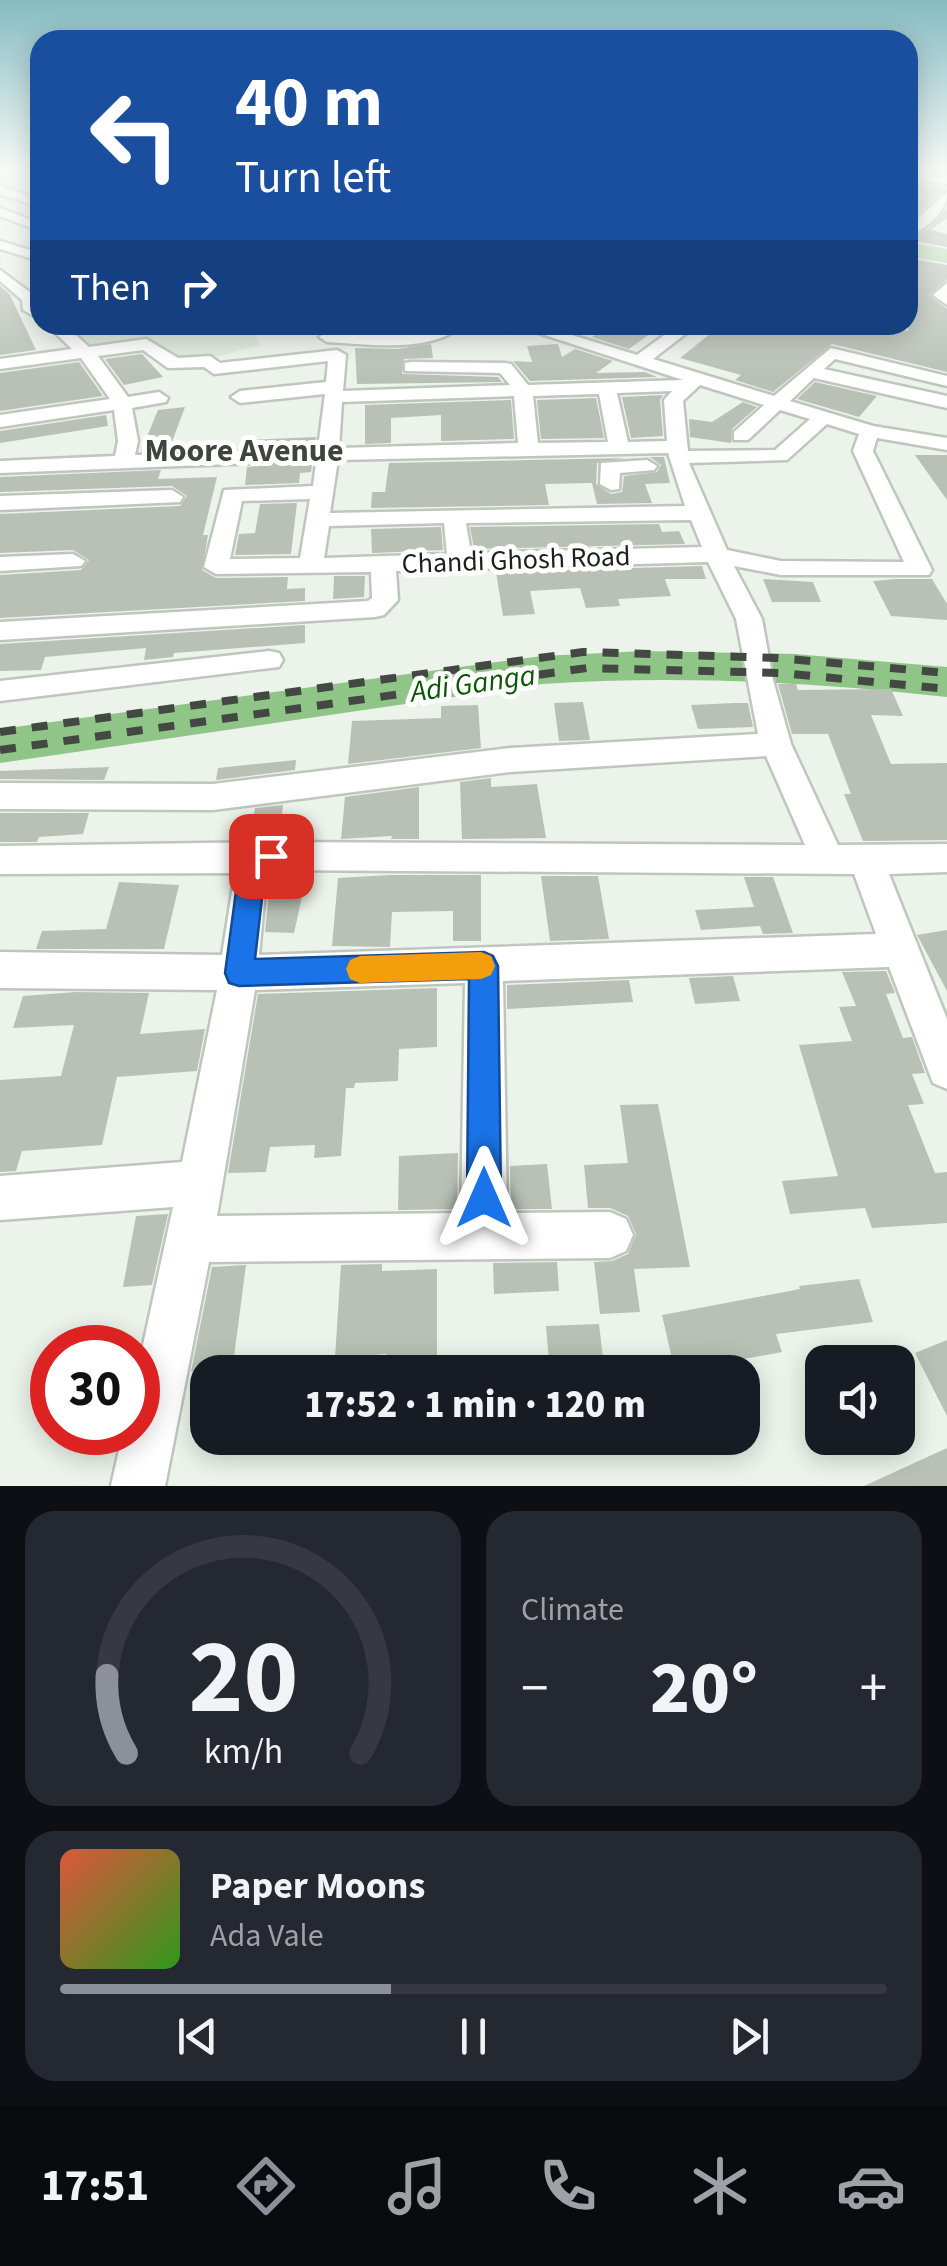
<!DOCTYPE html>
<html lang="en">
<head>
<meta charset="utf-8">
<style>
  :root { --surface:#171b24; --page:#242831; --text:#f1f3f6; --muted:#9ea1a6; --line:#363941; --accent:#8c9099 }
  body { margin:0; font-family:"Source Sans 3",sans-serif; background:var(--page); color:var(--text); height:100vh; display:flex; flex-direction:column; font-size:38px; white-space:nowrap }
  * { box-sizing:border-box; margin:0 }
  p { font-size:32px; color:var(--muted) }
  .icon { flex:none; width:55px; height:55px; fill:none; stroke:currentColor; stroke-width:2; stroke-linecap:round; stroke-linejoin:round }
  .map { position:relative; height:1486px; overflow:hidden }
  .panel { display:flex; flex-direction:column; gap:25px; padding:25px; background:#0d0f14; flex:1 }
  .panel>* { flex:none }
  .top-card { position:absolute; left:30px; top:30px; width:888px; height:305px; border-radius:30px; box-shadow:0 5px 25px #0003; background:#1a4fa0; color:#fff; overflow:hidden }
  .controls { position:absolute; left:805px; top:1345px; display:grid; gap:20px }
  .controls a { display:grid; place-items:center; width:110px; height:110px; border-radius:20px; background:var(--surface); box-shadow:0 5px 25px #0003; font-size:50px }
  .speed { position:absolute; left:30px; top:1325px; display:flex; gap:20px; font-size:50px; font-weight:700; text-align:center }
  .speed>* { display:grid; place-content:center; width:130px; height:130px; border-radius:50%; background:var(--surface); box-shadow:0 5px 25px #0003; line-height:1 }
  .speed .limit { border:15px solid #d22; background:#fff; color:#111 }
  .pin { position:absolute; display:grid; place-items:center; width:85px; height:85px; color:#fff; margin:-42px; border-radius:20px; box-shadow:0 5px 15px #0006 }
  .me { position:absolute; width:110px; margin:-55px; rotate:0deg; stroke-linejoin:round; filter:drop-shadow(0 0 8px #0008) }
  .turn { display:flex; align-items:center; gap:35px; height:210px; padding:0 40px; font-size:45px }
  .turn .icon { width:130px; height:130px; stroke-width:2.5 }
  .turn b { display:block; font-size:70px; line-height:85px }
  .then { display:flex; align-items:center; height:95px; padding:0 40px; background:#0003; gap:20px; font-size:38px }
  .big { font-size:75px; font-weight:800; line-height:1.1 }
  .panel .tile { flex:1; display:flex; flex-direction:column; justify-content:center; gap:15px; min-width:0; padding:0 35px; border-radius:30px; background:var(--page) }
  .panel .dial { align-items:center; gap:0 }
  .dial svg { height:260px; overflow:visible; fill:none; stroke:var(--line); stroke-width:7; stroke-linecap:round; text-anchor:middle }
  .dial text { fill:var(--text); stroke:none }
  .song { display:flex; align-items:center; gap:30px }
  .cover { width:120px; height:120px; border-radius:15px; background:linear-gradient(135deg,hsl(10 70% 55%),hsl(110 70% 35%)) }
  .played { height:10px; border-radius:5px; background:linear-gradient(90deg,var(--accent) 40%,var(--line) 40%) }
  .keys { display:flex; justify-content:space-around; direction:ltr }
  .heat { display:flex; justify-content:space-between; align-items:center; font-size:55px; direction:ltr }
  .panel .tiles { flex:1; display:grid; gap:25px; grid-template-columns:1fr 1fr }
  .tile:last-child { grid-column:span 2 }
  .trip { position:absolute; left:190px; top:1355px; width:570px; height:100px; border-radius:30px; background:var(--surface); box-shadow:0 5px 25px #0003; font-weight:800; line-height:100px; text-align:center }
  .tab-bar { display:flex; height:160px; justify-content:space-around; align-items:center; background:#090b0e; color:var(--muted) }
  .tab-bar .icon { width:70px; height:70px }
  .tab-bar .selected { color:var(--accent) }
  .tab-bar b { font-size:45px; color:var(--text) }
  .map>svg:first-child { display:block }
  .built { fill:#dceada }
  .lines { fill:none; stroke-linecap:round; stroke-linejoin:round }
  .river { fill:#90c588; fill-rule:evenodd }
  .building { fill:#b9c1b7 }
  .minor-casing { stroke:#bec6bd; stroke-width:5 }
  .major-casing { stroke:#cdcecd; stroke-width:4 }
  .minor { fill:#fff; fill-rule:evenodd }
  .major { fill:#b6dfb0; fill-rule:evenodd }
  .rail { stroke:#444843; stroke-width:8; stroke-dasharray:16 16; stroke-linecap:butt }
  .route { fill:#1a73e8; stroke:#114b97; stroke-width:2.5 }
  .slow { fill:#f59e0b }
  .labels { text-anchor:middle; stroke-width:10; stroke-linejoin:round; paint-order:stroke }
  .street-label { font-size:28px; fill:#1c1f1b; stroke:#fff }
  .water-label { font-size:30px; font-style:italic; fill:#095500; stroke:#fff }
  .far-district-label { font-size:32px; font-weight:bold; fill:#3e453d; stroke:#fff }
</style>
</head>
<body>
<div class="map">
<svg width="947" height="1486" viewBox="0 0 947 1486">
  <rect width="100%" height="100%" fill="#ebf3ea"/>
  <!-- built -->
  <path class="built" d="M59,325H253L259,345L210,359L175,362L149,342L94,351Z"/>
  <g class="lines">
    <!-- river -->
    <path class="river" d="M644,651L795,654L947,667V697C812,682 678,675 542,684L0,763V729L542,656Z"/>
  </g>
  <!-- building -->
  <path class="building" d="M911,182L947,188L908,222V187Z
    M947,208V218L930,230L947,234V247L909,240L930,228Z
    M908,258L947,265V279L929,295L947,309V372L832,344L773,392L735,380L741,375L680,358L721,325H883L908,331Z
    M0,286L10,295L36,350L0,355Z
    M586,325H662L629,349L592,337L597,334L585,331Z
    M431,344L433,358L404,359L402,374L498,377L502,382L357,384L355,348L398,349Z
    M558,344L562,357L575,349L613,361L596,373L645,372L657,377L530,381L513,361L532,362L527,346Z
    M142,354L163,377L124,385L105,359Z
    M79,362L103,396L0,411V373Z
    M815,382L877,396L859,417L797,399Z
    M663,395L660,400L663,436L631,438L622,397Z
    M596,398L604,438L541,439L537,400Z
    M511,400L514,439L441,441V415L391,418V443L365,444V405Z
    M743,402L757,407L732,429L731,443L690,437L689,419L712,422Z
    M185,407L169,450L141,451L158,410Z
    M106,415L108,426L0,443V431Z
    M316,437L311,472L300,473L299,483L245,485L247,467L259,466L271,458L259,448H249L250,440Z
    M915,455H947V500Z
    M650,457H664L670,483L645,484L652,503L597,504L592,483L545,484L549,505L371,508L372,492H385L389,463L625,458L597,463L596,484L611,494L622,492L624,476L657,472L661,465Z
    M161,470L158,479L217,477L203,535H208L202,570L216,578L288,577L287,589L305,588V601L0,618V575L81,570L89,560L73,550L0,553V514L180,506L187,496L172,486L0,492V477Z
    M297,503L291,554L235,555L239,534L255,533L260,504Z
    M659,524L662,532L679,531L685,544L474,549L470,527Z
    M441,527L443,550L372,553L371,529Z
    M702,566L706,579H665L671,596L618,599L620,606L586,608L580,588L530,591L535,614L503,616L496,572Z
    M334,576H365L364,597L333,599Z
    M763,579L813,582L821,602H772Z
    M896,579H932L947,604V620L891,616L873,581Z
    M305,625V643L174,653L173,657L144,660L146,648L45,657L41,670L0,671V644Z
    M778,684H796L798,690L891,689L903,716L871,715L891,764L947,763V840L863,841L844,794H851L828,734H792Z
    M583,702L590,740L559,741L554,703Z
    M735,703H748L753,727L698,729L691,705Z
    M478,705L481,748L348,764L352,721L441,718V706Z
    M296,760L295,770L216,780L218,768Z
    M109,767L104,780L0,779V771Z
    M491,778V787L537,784L546,838L462,839L460,782Z
    M419,787V839H391L392,836L341,839L345,797Z
    M283,805L281,824L252,825L255,808Z
    M0,813H89L83,834L39,837L37,842H0Z
    M274,874H307L294,933L265,932L270,882Z
    M390,875H481V941H453V911L392,912L390,947L332,946L338,878Z
    M541,876H598L609,939L550,941Z
    M744,877H773L793,933L763,934L760,926L701,930L695,910L754,907Z
    M119,882L179,885L164,949H36L42,931L106,929Z
    M947,930V991L917,935Z
    M886,971L895,993L886,994L903,1038L912,1037L925,1073L912,1074L924,1104L908,1105L935,1173L947,1172V1223L872,1228L865,1208L790,1214L782,1181L838,1176L799,1045L852,1041L839,1007L856,1006L842,972Z
    M733,976L740,1001L695,1004L689,978Z
    M629,980L633,1002L507,1009V985Z
    M437,988V1047L399,1049L398,1081L355,1083L354,1088H346L341,1156L314,1158L315,1145L270,1147L266,1172L228,1173L258,994Z
    M76,992L149,993L140,1034L205,1029L197,1071L117,1077L102,1145L22,1151L16,1171L0,1172V1080L61,1076L74,1025L13,1028L23,996Z
    M658,1104L690,1267L634,1269L640,1312L600,1314L594,1262L612,1261L628,1254L636,1234L628,1216L610,1208H588L584,1165L628,1163L620,1105Z
    M458,1153L457,1209L398,1210L399,1156Z
    M547,1164L552,1209H511L510,1166Z
    M168,1214L152,1285L123,1287L136,1216Z
    M557,1262L559,1291L494,1294L493,1263Z
    M382,1264V1271L437,1269V1372H385L386,1354L335,1358L341,1265Z
    M246,1265L232,1372H191L212,1267Z
    M859,1279L873,1322L776,1334L782,1352L675,1372L662,1315L800,1289L799,1286Z
    M599,1324L603,1358L549,1362L546,1326Z
    M947,1340V1416L915,1353Z
    M947,1448V1486H864Z"/>
  <g class="lines">
    <!-- minor casing -->
    <g class="minor-casing">
      <path id="minor" d="M27,169L26,171L0,178V171Z
        M908,172L947,178V184L908,178Z
        M0,186L40,199V207L0,194Z
        M947,192C947,213 925,229 908,237V227Z
        M0,208L40,223V231L0,216Z
        M0,241L40,253V261L0,249Z
        M0,270L35,296L40,319L23,310L22,300L0,281Z
        M947,283V305L933,295Z
        M47,325H65L89,347L146,339L178,358L210,356L220,363L337,350L346,355L343,391L510,385L500,373L405,371V363L411,362L505,363L511,364L528,385L683,380L514,325H539L637,355L678,325H697L653,359L774,396L831,348L947,376V386L835,359L824,369L947,396V408L814,378L790,401L873,426L947,438V450L877,438L873,451L932,570L929,575H781L734,566L762,619L773,680L791,744L838,845L947,844V872L889,874L947,1019V1089L933,1083L889,967L503,981L507,1213L610,1212L626,1219L633,1235L626,1251L610,1258L209,1262L165,1486H111L123,1432H138V1368L173,1207L0,1220V1176L182,1162L217,990L0,988V952L222,955L235,873L0,874V846L271,842L805,845L766,756L510,772L213,810L0,809V783L213,784L510,748L758,734L736,619L708,562L396,571L398,600L384,615L375,617L0,640V622L368,601L372,598L371,572L216,574L204,567L224,490L313,486L325,394L240,403L231,397L240,391L326,382L328,361L214,374L204,367L168,368L143,350L98,356L128,397L159,392L168,398L166,402L132,408L138,441L135,455L257,451L267,457L257,463L0,473V461L115,456L118,441L114,410L0,427V415L110,399L81,358L0,369V359L72,349ZM700,385L764,405L734,432V440H748L780,410L810,419L775,450L688,451L683,401ZM672,391L664,400L667,441L628,442L617,393ZM599,394L608,442L538,443L533,396ZM514,396L518,443L339,448L342,402ZM827,424L859,434L853,451L904,562L781,561L727,550L689,463L787,460ZM668,453L685,506L330,513L338,460ZM310,499L300,558L230,559L242,501ZM691,520L702,547L471,553L466,523ZM444,523L447,554L324,558L329,526ZM272,870L854,874L876,934L259,955L266,881ZM465,983L461,1213L217,1216L255,990Z
        M442,325H464C429,354 369,344 327,342L319,337L327,332L409,333Z
        M647,460L657,466L654,470L620,473L619,489L611,490L600,484L601,463Z
        M172,490L183,497L180,502L0,510V496Z
        M73,554L85,561L81,566L0,571V557Z
        M269,651L279,653L283,660L279,667L0,701V681Z"/>
    </g>
    <!-- major casing -->
    <g class="major-casing">
      <path id="major" d="M908,244L947,251V261L908,254Z"/>
    </g>
    <!-- minor -->
    <use href="#minor" class="minor"/>
    <!-- major -->
    <use href="#major" class="major"/>
    <!-- rail -->
    <path class="rail" d="M0,732L583,652L777,658L947,673
      M0,750L587,668L781,673L947,689"/>
  </g>
  <!-- sky -->
  <linearGradient id="sky" x2="0" y2="1"><stop stop-color="#85bbc2"/><stop offset="0.45" stop-color="#f6faf6"/><stop offset="1" stop-color="#f6faf6" stop-opacity="0"/></linearGradient>
  <rect width="947" height="377" fill="url(#sky)"/>
  <!-- route -->
  <path class="route" d="M271,845L280,848L284,856L280,863L265,873L255,959L484,952L493,956L498,966L501,1198L496,1210L484,1215L472,1210L467,1198L469,979L239,986L229,983L225,973L239,869L252,851Z"/>
  <!-- slow -->
  <path class="slow" d="M481,952L491,956L495,966L491,975L481,979L360,983L350,979L346,969L350,960L360,956Z"/>
  <g class="labels">
    <!-- street labels -->
    <g class="street-label">
      <text transform="translate(516 559) rotate(-2)" y="10">Chandi Ghosh Road</text>
    </g>
    <!-- water labels -->
    <g class="water-label">
      <text transform="translate(473 683) rotate(-8)" y="10">Adi Ganga</text>
    </g>
    <!-- far-district labels -->
    <g class="far-district-label">
      <text x="244" y="461">Moore Avenue</text>
    </g>
  </g>
</svg>
<div class="controls">
<a><svg class="icon" aria-label="sound" viewBox="0 0 24 24"><path d="M4 9h4l5-4v14l-5-4H4zM17 9q2 3 0 6"/></svg></a>
</div>
<div class="speed"><div class="limit">30</div></div>
<div class="pin" style="left:271px;top:856px;background:#d93025"><svg class="icon" aria-label="arrive" viewBox="0 0 24 24"><path d="M6 21V4h12l-3 4 3 4H6"/></svg></div>
<svg class="me" style="left:484px;top:1198px" viewBox="-20 -20 40 40"><path d="M0-17L14 15 0 8-14 15z" fill="#1a73e8" stroke="#fff" stroke-width="4"/></svg>
<div class="trip">17:52 · 1 min · 120 m</div>
<div class="top-card">
<div class="turn"><svg class="icon" aria-label="left" viewBox="0 0 24 24"><path d="M17 20v-9H6M10 6l-5 5 5 5"/></svg><div><b>40 m</b>Turn left</div></div>
<div class="then">Then<svg class="icon" aria-label="right" viewBox="0 0 24 24"><path d="M7 20v-9h11M14 6l5 5-5 5"/></svg></div>
</div>
</div>
<section class="panel">
<div class="tiles">
<div class="tile dial"><svg viewBox="0 0 100 80">
<path d="M14 69A42 42 0 1 1 86 69"/>
<path d="M14 69A42 42 0 0 1 8 45" stroke="#8c9099"/>
<text x="50" y="56" font-size="32" font-weight="700">20</text>
<text x="50" y="72" font-size="11">km/h</text>
</svg></div>
<div class="tile"><p>Climate</p>
<div class="heat"><a>−</a><b class="big">20°</b><a>+</a></div>
</div>
<div class="tile">
<div class="song"><i class="cover"></i><div><b>Paper Moons</b><p>Ada Vale</p></div></div>
<div class="played"></div>
<div class="keys"><svg class="icon" aria-label="previous" viewBox="0 0 24 24"><path d="M18 5L8 12l10 7zM5 5v14"/></svg><svg class="icon" aria-label="pause" viewBox="0 0 24 24"><path d="M8 5v14M16 5v14"/></svg><svg class="icon" aria-label="next" viewBox="0 0 24 24"><path d="M6 5l10 7-10 7zM19 5v14"/></svg></div>
</div>
</div>
</section>
<nav class="tab-bar">
<b>17:51</b>
<svg class="icon selected" aria-label="directions" viewBox="0 0 24 24"><path d="M12 3l9 9-9 9-9-9zM9 14v-3h6M13 9l2 2-2 2"/></svg>
<svg class="icon" aria-label="music" viewBox="0 0 24 24"><path d="M9 18V5l10-2v13"/><circle cx="6" cy="18" r="3"/><circle cx="16" cy="16" r="3"/></svg>
<svg class="icon" aria-label="phone" viewBox="0 0 24 24"><path d="M5 4h4l2 5-3 2q2 4 5 5l2-3 5 2v4C11 20 4 13 5 4z"/></svg>
<svg class="icon" aria-label="climate" viewBox="0 0 24 24"><path d="M12 3v18M4 7l16 10M4 17L20 7"/></svg>
<svg class="icon" aria-label="car" viewBox="0 0 24 24"><path d="M5 17H2v-5l4-1 3-4h7l3 4 3 1v5h-3M9 17h6M6 11h13"/><circle cx="7" cy="17" r="2"/><circle cx="17" cy="17" r="2"/></svg>
</nav>
</body>
</html>
